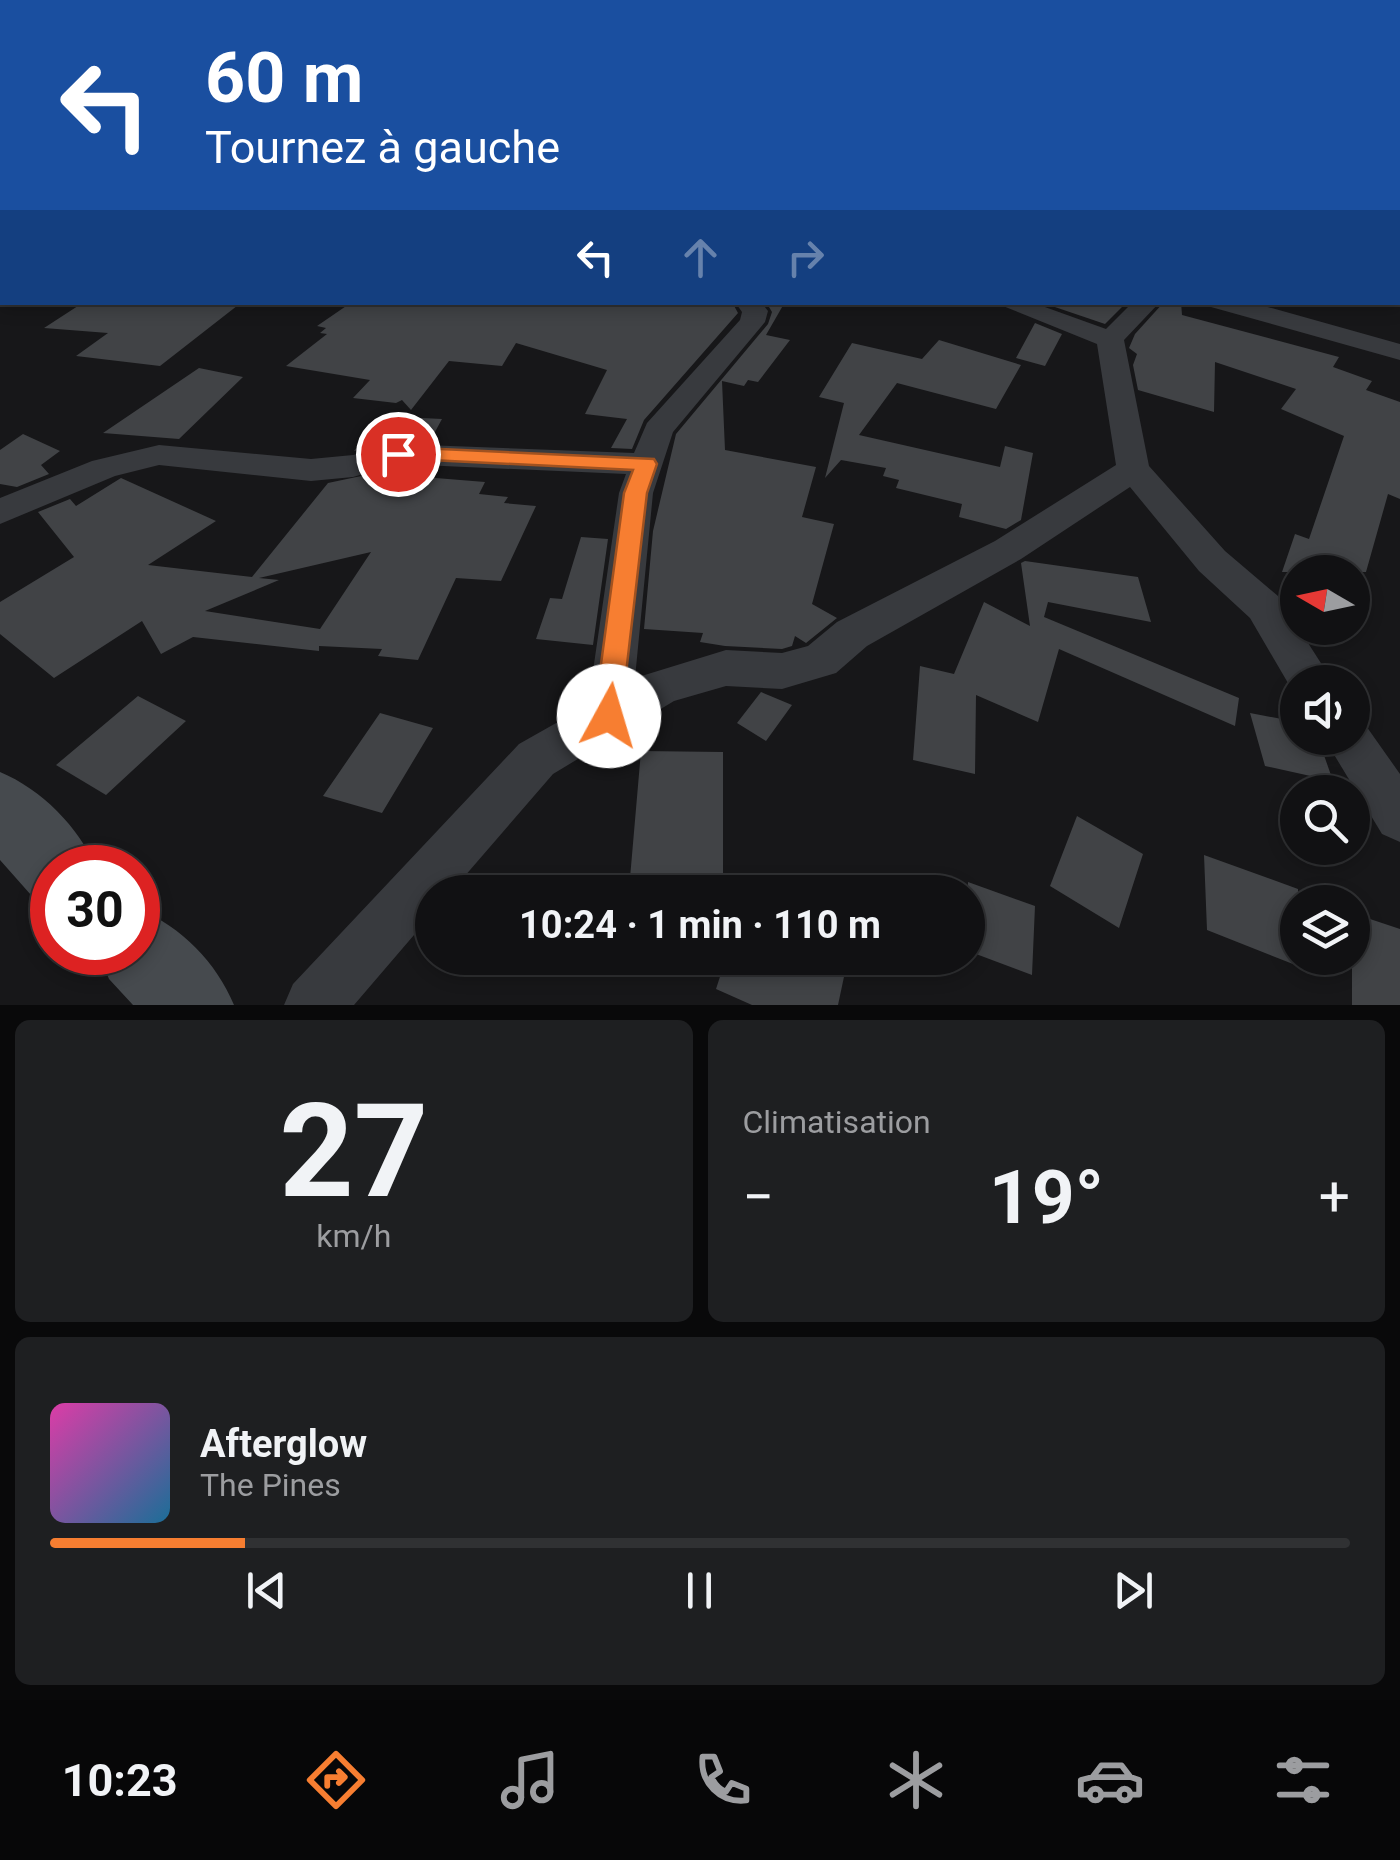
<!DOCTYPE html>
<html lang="fr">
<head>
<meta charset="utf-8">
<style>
  :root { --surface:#111113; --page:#1e1f21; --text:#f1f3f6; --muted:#9c9da0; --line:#303133; --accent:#f77e31 }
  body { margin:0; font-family:Roboto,sans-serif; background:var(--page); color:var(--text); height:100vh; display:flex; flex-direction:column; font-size:38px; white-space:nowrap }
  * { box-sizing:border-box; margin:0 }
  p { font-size:32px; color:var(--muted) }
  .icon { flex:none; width:55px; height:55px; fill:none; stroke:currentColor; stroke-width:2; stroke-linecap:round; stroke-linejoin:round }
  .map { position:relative; height:1005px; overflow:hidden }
  .panel { display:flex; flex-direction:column; gap:15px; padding:15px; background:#09090a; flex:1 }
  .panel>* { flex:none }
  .guide { position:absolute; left:0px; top:0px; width:1400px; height:305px; box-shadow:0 5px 15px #0003,0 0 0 2px var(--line); background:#1a4fa0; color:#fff; overflow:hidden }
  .needle { width:65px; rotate:279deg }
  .controls { position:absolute; left:1280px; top:555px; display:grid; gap:20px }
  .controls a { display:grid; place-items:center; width:90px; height:90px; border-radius:50%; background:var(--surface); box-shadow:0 5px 15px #0003,0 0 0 2px var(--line); font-size:50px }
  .speed { position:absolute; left:30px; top:845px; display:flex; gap:20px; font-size:50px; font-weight:700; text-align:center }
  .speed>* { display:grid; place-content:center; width:130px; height:130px; border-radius:50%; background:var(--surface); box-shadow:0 5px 15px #0003,0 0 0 2px var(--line); line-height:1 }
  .speed .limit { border:15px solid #d22; background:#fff; color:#111 }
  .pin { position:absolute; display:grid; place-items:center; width:85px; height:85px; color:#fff; margin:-42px; border:5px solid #fff; border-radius:50%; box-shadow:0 2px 10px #0007 }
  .me { position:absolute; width:110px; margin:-55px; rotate:6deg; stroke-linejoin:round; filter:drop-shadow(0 0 8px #0008) }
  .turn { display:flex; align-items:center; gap:35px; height:210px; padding:0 40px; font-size:45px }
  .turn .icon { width:130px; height:130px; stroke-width:2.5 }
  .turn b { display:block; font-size:70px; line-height:85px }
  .lanes { display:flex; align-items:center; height:95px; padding:0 40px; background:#0003; justify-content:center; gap:50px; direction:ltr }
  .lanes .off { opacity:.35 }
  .big { font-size:75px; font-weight:700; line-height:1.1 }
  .panel .widget { flex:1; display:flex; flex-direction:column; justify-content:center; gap:15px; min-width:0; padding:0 35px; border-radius:15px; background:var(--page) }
  .panel .dial { align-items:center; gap:0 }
  .dial b { font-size:130px; line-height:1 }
  .song { display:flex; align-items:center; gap:30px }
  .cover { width:120px; height:120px; border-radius:15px; background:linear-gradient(135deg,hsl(320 70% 55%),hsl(200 70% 35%)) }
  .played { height:10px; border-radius:5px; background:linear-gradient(90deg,var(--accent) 15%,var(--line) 15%) }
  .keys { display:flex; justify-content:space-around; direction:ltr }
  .heat { display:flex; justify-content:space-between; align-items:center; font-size:55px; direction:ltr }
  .panel .tiles { flex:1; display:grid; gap:15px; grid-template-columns:1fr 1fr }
  .widget:last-child { grid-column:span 2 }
  .trip { position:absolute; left:415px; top:875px; width:570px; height:100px; border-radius:50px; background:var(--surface); box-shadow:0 5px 15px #0003,0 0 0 2px var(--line); font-weight:700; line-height:100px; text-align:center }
  .tabs { display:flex; height:160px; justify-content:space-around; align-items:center; background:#070708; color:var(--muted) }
  .tabs .icon { width:70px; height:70px }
  .tabs .on { color:var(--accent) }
  .tabs b { font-size:45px; color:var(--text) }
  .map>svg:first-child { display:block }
  .building { fill:#414346; fill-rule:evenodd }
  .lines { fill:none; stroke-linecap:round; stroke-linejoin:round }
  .minor { fill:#383a3e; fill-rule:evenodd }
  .secondary { fill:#464a4e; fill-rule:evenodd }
  .route { fill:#f77e31; stroke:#a15220; stroke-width:2.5 }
</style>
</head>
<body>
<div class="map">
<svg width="1400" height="1005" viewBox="0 0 1400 1005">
  <rect width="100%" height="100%" fill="#171719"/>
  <!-- building -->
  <path class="building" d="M84,302H242L160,366L76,356L108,333L44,328Z
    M352,302H732L738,313L644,420L632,449L611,448L627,419L585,414L607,370L516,343L502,366L449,361L411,410L402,400L396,403L353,398L370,380L286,366L327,334L320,333L326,328L317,326Z
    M766,302H785L766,335L790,340L758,382L748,380L744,386L722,381L725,450L816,467L802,517L834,524L812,604L837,618L806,643L795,636L792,646L782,649L725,646L700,642L703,633L644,629L653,531L676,434L768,324L772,312Z
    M1079,302H1127L1105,324L1046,304Z
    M1164,302H1181L1182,315L1339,357L1333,367L1372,381L1366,390L1400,402V499L1388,494L1366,572H1282L1295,534L1309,539L1344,436L1281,409L1296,389L1215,362L1214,412L1138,390L1133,365L1137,354L1129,348L1135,334Z
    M1035,323L1062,334L1045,366L1016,358Z
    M939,340L1021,365L996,409L897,383L859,435L1000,467L1005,446L1033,453L1021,520L1006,529L959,517L962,504L896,488L899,480L883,476L886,468L841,460L825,478L844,403L819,397L852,343L922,359Z
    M199,368L243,377L179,439L103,433Z
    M382,416L442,419L430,441L397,440L354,451Z
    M23,434L60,451L41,465L49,474L17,487L0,484V450Z
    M399,468H416L411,476L485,482L479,494L508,497L504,503L536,506L501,581L456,578L418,660L378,656L382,649L319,646V651L193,637L161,654L142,621L54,678L0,634V602L74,557L38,512L70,499L76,506L121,478L216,521L148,565L252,577L328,483ZM371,552L320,629L205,611L279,580L259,578Z
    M581,537L608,539L593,645L536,639L550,598L562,599Z
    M1025,561L1138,577L1151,622L1048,602L1044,617L1239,698L1235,726L1059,649L1038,722L976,695L975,774L913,760L920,666L954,674L984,602L1030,626L1021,563Z
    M761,692L792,705L766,741L737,723Z
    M138,696L186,721L106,795L56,765Z
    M380,713L433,728L382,813L323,796Z
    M1250,713L1298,722V738H1318L1333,781L1265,766Z
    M641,751L723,752V879L630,878Z
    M1077,816L1143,854L1119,928L1050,886Z
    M1204,855L1298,889V966L1207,930Z
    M968,882L1035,906L1032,975L968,951Z
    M1352,913L1400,929V1005H1352Z
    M726,958H848L838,1005H752L716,989Z"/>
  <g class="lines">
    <!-- minor -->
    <path class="minor" d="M1398,198H1400V211L1398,210Z
      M2,261V275L0,276V262Z
      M735,302H761L768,311L765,322L673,432L653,493L635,678L726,650L782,653L808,646L837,622L995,541L1116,465L1097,344L993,302H1031L1106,329L1133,302H1160L1124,340L1149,466L1225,551L1278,596L1333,682H1298L1295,695L1250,618L1199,571L1130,487L1021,559L867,646L836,673L782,689L726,686L674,701L553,774L451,892H432V914L354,1005H284L293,984L519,744L588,705L619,493L626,474L399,464L353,477L311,481L159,465L115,476L0,524V498L92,461L159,445L311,459L353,455L398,444L634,453L647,423L740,320L742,312Z
      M1208,302H1250L1400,344V360L1211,307Z
      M1352,719L1364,723L1400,774V842L1382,834L1324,738H1352Z"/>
    <!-- secondary -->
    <path class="secondary" d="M0,772C41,789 79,827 96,868H52V904L31,895L0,860Z
      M138,909C182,927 216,962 234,1005H133L109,979L98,952H138Z"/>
  </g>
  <!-- sky -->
  <linearGradient id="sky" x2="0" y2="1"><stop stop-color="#0d0d0e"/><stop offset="0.52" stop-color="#363c49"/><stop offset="1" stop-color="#363c49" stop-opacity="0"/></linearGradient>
  <rect width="1400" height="293" fill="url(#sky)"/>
  <!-- route -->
  <path class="route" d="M398,447L654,459L657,464L647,493L620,725L609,729L598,725L594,716L624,493L633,470L390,458V449Z"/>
</svg>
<div class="controls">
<a><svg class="needle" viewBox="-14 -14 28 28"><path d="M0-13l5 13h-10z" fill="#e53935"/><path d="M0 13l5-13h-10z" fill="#9c9da0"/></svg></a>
<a><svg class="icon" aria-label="sound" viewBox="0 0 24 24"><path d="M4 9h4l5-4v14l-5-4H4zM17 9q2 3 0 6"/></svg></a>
<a><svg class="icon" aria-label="search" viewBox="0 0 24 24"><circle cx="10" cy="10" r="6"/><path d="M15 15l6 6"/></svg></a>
<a><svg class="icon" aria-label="layers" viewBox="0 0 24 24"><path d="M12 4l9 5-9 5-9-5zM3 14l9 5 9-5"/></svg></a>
</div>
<div class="speed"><div class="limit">30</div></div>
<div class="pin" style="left:398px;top:454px;background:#d93025"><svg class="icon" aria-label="arrive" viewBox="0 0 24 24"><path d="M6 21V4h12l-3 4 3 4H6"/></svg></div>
<svg class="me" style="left:609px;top:716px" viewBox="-20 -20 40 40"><circle r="19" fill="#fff"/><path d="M0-13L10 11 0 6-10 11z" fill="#f77e31"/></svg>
<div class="trip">10:24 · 1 min · 110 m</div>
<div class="guide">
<div class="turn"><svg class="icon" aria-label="left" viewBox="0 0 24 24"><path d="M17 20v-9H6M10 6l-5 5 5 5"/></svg><div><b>60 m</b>Tournez à gauche</div></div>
<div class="lanes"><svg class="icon" aria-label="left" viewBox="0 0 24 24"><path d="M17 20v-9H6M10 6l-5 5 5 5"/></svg><svg class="icon off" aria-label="ahead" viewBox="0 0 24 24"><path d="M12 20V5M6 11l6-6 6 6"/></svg><svg class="icon off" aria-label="right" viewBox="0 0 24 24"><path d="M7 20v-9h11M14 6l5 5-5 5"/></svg></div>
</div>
</div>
<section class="panel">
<div class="tiles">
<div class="widget dial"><b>27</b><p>km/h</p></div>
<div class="widget"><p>Climatisation</p>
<div class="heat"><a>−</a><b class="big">19°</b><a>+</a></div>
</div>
<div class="widget">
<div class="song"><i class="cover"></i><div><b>Afterglow</b><p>The Pines</p></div></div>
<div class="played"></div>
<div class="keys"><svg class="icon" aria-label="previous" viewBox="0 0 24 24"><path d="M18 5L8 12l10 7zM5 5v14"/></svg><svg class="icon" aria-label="pause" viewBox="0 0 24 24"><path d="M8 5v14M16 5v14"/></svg><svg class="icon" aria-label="next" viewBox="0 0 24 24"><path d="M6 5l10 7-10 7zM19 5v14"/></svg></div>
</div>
</div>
</section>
<nav class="tabs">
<b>10:23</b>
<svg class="icon on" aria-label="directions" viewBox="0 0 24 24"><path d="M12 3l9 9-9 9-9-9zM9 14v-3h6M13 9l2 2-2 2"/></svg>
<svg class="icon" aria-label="music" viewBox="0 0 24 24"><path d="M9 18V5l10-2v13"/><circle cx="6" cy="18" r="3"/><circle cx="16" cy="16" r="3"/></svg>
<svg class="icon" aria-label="phone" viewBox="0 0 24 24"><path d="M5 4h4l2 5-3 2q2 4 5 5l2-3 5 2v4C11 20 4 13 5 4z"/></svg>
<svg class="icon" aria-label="climate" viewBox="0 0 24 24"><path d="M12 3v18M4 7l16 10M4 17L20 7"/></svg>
<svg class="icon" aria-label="car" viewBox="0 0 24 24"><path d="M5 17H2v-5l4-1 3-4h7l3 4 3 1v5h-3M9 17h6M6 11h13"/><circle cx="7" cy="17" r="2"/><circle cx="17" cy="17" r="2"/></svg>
<svg class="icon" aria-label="filters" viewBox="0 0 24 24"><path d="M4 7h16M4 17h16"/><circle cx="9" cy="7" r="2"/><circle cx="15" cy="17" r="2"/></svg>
</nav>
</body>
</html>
